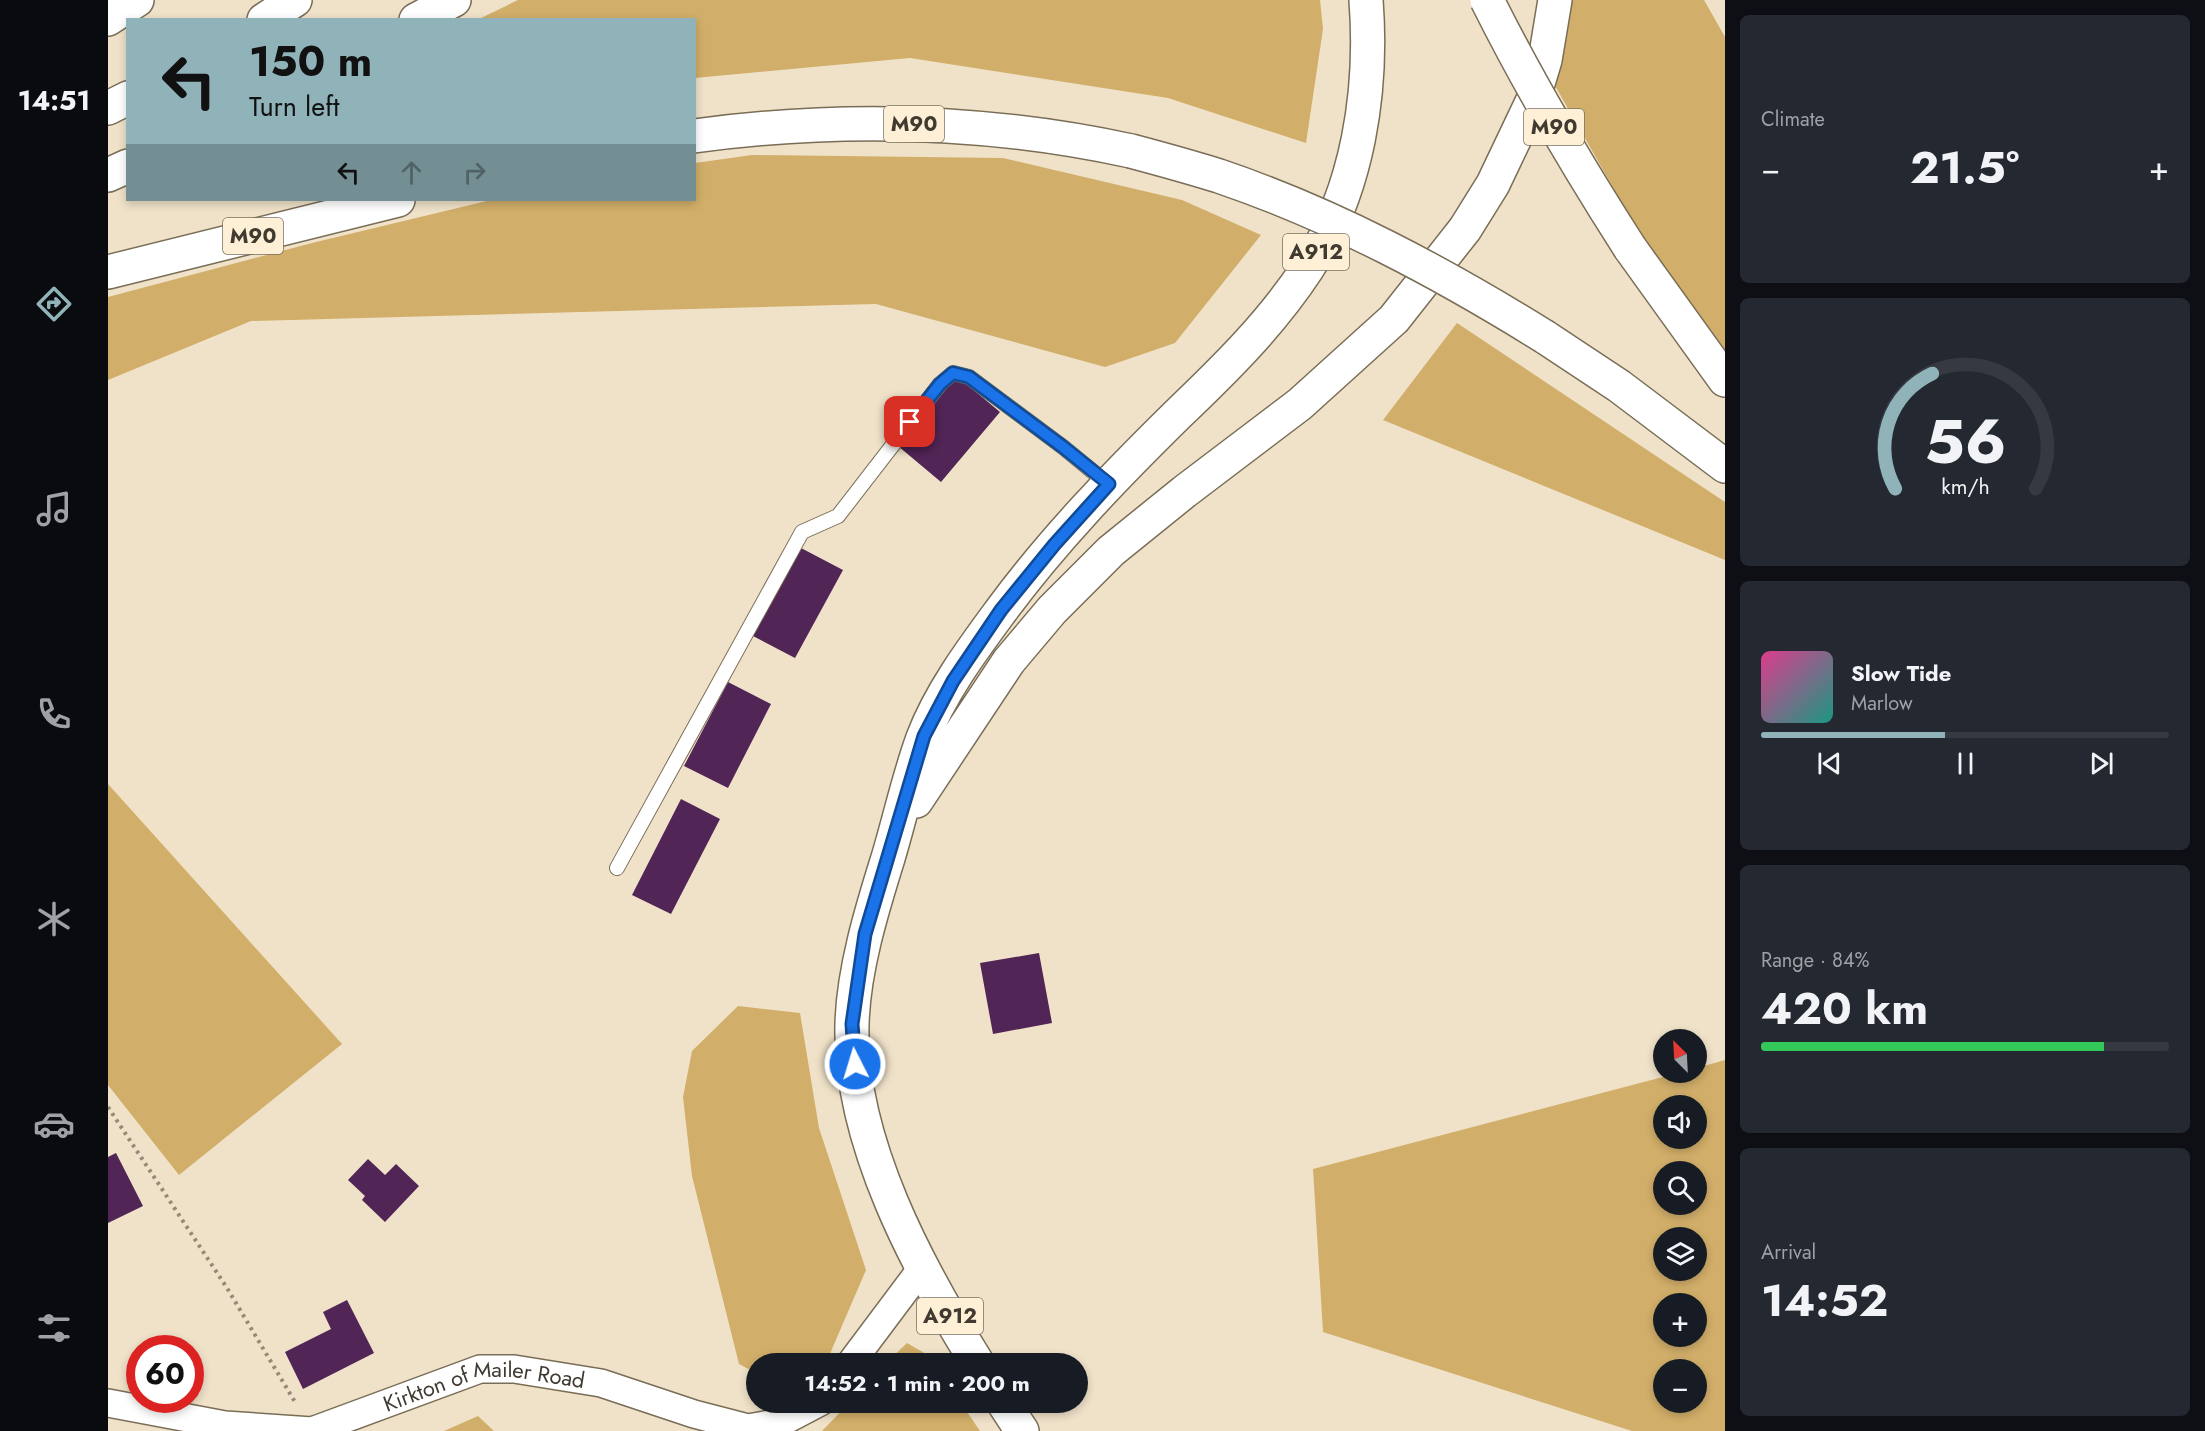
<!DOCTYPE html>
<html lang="en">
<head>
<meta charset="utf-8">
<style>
  :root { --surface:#171b24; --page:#242831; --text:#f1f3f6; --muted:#9ea1a6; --line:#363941; --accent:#90b3ba }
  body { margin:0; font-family:Jost,sans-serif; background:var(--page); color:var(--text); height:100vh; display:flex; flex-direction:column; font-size:22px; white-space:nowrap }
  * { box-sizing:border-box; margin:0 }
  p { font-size:20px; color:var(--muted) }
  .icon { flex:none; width:33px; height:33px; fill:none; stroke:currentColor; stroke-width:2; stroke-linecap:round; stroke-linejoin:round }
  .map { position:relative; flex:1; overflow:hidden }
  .drawer { display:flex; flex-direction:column; gap:15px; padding:15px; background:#0d0f14; width:480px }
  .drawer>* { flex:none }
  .guide { position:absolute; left:18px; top:18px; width:570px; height:183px; border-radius:0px; box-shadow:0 3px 9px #0003; background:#90b3ba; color:#111; overflow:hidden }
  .needle { width:39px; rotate:336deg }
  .tools { position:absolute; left:1545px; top:1029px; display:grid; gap:12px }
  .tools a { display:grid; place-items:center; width:54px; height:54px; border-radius:50%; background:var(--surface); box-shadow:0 3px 9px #0003; font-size:30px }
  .speed { position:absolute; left:18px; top:1335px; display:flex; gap:12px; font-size:30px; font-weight:700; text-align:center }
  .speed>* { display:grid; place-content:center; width:78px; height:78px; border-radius:50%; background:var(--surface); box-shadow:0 3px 9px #0003; line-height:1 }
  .speed .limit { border:9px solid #d22; background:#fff; color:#111 }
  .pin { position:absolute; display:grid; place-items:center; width:51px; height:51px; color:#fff; margin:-26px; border-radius:12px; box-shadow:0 3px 9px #0006 }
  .me { position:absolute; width:66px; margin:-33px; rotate:355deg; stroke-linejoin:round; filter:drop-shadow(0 0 4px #0008) }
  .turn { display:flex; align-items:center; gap:21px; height:126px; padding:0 24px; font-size:27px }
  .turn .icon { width:78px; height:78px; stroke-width:2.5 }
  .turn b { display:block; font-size:42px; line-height:51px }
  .lanes { display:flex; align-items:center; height:57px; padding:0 24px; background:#0003; justify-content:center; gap:30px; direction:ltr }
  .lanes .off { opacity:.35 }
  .big { font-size:45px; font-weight:700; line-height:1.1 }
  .drawer .widget { flex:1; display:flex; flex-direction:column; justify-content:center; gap:9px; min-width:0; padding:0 21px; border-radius:9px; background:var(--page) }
  .drawer .dial { align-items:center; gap:0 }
  .dial svg { height:156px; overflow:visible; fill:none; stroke:var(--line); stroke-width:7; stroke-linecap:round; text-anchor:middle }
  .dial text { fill:var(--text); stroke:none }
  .song { display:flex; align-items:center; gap:18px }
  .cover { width:72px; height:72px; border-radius:9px; background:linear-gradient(135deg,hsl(330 70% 55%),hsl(170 70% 35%)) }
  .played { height:6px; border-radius:3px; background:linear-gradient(90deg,var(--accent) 45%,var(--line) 45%) }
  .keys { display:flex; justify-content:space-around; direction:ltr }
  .heat { display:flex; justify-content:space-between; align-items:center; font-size:33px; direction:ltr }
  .charge { height:9px; border-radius:4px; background:linear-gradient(90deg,#34c759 84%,var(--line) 0) }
  .trip { position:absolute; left:638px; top:1353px; width:342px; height:60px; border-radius:30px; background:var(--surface); box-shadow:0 3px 9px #0003; font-weight:700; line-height:60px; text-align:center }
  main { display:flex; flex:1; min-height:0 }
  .tab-bar { display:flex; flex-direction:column; width:108px; justify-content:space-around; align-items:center; background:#090b0e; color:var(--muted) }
  .tab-bar .icon { width:42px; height:42px }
  .tab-bar .current { color:var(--accent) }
  .tab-bar b { font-size:27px; color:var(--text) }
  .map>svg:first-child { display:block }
  .forest { fill:#d1ae69; fill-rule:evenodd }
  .building { fill:#512556 }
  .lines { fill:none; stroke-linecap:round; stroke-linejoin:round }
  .lane-casing { stroke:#796d56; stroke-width:16 }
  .street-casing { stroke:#796d56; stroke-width:30 }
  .primary-casing { stroke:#796d56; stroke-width:36 }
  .highway-casing { stroke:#796d56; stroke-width:36 }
  .path { stroke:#948a79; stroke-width:4; stroke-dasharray:3 4.5; stroke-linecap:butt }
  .lane { stroke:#fff; stroke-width:14 }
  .street { stroke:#fff; stroke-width:27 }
  .primary { stroke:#fff; stroke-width:33 }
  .highway { stroke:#fff; stroke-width:33 }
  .highway-bridge-casing { stroke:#796d56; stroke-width:36; stroke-linecap:butt }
  .highway-bridge { stroke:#fff; stroke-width:33 }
  .route-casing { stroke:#114b97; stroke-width:15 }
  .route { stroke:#1a73e8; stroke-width:10 }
  .labels { text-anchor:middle; stroke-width:6; stroke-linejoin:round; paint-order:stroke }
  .shield { fill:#fdf0d6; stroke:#797162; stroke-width:1.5 }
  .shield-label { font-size:21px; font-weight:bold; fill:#403a30 }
  .street-label { font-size:22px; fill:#403a30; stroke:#fdf0d6 }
</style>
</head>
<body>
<main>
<nav class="tab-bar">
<b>14:51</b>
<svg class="icon current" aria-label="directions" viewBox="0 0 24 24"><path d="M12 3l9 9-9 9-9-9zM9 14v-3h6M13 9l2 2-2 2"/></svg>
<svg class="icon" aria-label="music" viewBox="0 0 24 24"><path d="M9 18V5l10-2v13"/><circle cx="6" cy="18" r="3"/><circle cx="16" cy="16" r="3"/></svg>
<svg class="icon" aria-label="phone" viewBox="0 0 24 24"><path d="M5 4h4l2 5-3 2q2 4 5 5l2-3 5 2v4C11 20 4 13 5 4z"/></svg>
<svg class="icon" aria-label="climate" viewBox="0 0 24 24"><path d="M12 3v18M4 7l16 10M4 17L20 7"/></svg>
<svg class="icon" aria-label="car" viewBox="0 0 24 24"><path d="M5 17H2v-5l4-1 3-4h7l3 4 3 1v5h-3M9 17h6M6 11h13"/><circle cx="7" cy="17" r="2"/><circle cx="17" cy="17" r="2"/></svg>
<svg class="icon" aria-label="filters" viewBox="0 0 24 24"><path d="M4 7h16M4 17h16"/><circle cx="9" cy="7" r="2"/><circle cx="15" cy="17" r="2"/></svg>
</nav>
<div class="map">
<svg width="1617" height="1431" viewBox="0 0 1617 1431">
  <rect width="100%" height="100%" fill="#f0e2c9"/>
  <!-- forest -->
  <path class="forest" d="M410,0H1212L1215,29L1198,143L1060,98L802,58L587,78L586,20L371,19Z
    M1464,0H1596L1617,37V354L1535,240L1446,84Z
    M644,155L895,158L1074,200L1153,235L1067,343L997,367L768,304L143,321L0,380V297L204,243L383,200H586L587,163Z
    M1349,323L1617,502V560L1275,420Z
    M0,784L234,1044L71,1175L0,1085Z
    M630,1006L692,1013L711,1128L758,1270L721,1356L704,1363L648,1364V1373L631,1364L584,1176L575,1097L584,1051Z
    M1617,1060V1431H1524L1215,1332L1205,1169L1570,1073L1588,1072L1589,1068ZM1556,1106H1588V1138H1556ZM1556,1172H1588V1204H1556ZM1556,1238H1588V1270H1556ZM1556,1304H1588V1336H1556ZM1556,1370H1588V1402H1556Z
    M799,1343L825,1358L828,1363H778Z
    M741,1403H853L872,1431H714Z
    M370,1416L386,1431H336Z"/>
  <!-- building -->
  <path class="building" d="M849,376L892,412L833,482L790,446Z
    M693,548L735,570L687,658L645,636Z
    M620,682L663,704L620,788L576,766Z
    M573,799L612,819L563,914L524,895Z
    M931,953L944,1023L885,1034L872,963Z
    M8,1153L35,1206L0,1223V1157Z
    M260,1159L277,1175L288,1164L311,1186L277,1222L254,1200L257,1196L240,1180Z
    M239,1300L266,1353L195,1389L177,1352L223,1329L215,1312Z"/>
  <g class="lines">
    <!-- lane casing -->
    <g class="lane-casing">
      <path id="lane" d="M509,868L694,532L730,516L832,384L845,373L861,377L955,447L1000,484"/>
    </g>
    <!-- street casing -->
    <g class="street-casing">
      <g id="street">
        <path d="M742,1364L814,1268"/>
        <path id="s1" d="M0,1403L117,1425L204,1431L372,1369H406L493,1383L586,1414L640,1428L674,1422L712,1402"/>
      </g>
    </g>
    <!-- primary casing -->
    <g class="primary-casing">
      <path id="primary" d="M808,801L901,661L944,610L1003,551L1076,492L1192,404L1286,319L1357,229L1385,184L1425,100L1437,60L1447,0
        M870,1364C810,1268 741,1141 744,1025C745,971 764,909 780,858C792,818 801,776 815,738C832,693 864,650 892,612C944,541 1007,476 1069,415C1116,370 1163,324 1199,269C1250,190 1265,92 1258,0
        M895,1402L914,1431"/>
    </g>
    <!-- highway casing -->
    <g class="highway-casing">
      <path id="highway" d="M0,19L29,0
        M156,20L187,0
        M308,20L346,0
        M0,108L20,98
        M586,136C733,116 879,120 1023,151
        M0,175L20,166
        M1522,248L1617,380
        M0,272L290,200
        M1437,337L1511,386L1617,466"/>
    </g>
    <!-- path -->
    <path class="path" d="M0,1107L119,1288L187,1402"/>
    <!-- lane -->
    <use href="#lane" class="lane"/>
    <!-- street -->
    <use href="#street" class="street"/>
    <!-- primary -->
    <use href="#primary" class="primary"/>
    <!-- highway -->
    <use href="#highway" class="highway"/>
    <!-- highway-bridge casing -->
    <g class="highway-bridge-casing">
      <path id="highway-bridge" d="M1379,0C1422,86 1470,167 1522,248
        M1023,151C1053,159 1082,167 1111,176C1226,215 1334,273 1437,337"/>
    </g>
    <!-- highway-bridge -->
    <use href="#highway-bridge" class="highway-bridge"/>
  </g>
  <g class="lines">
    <!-- route casing -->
    <g class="route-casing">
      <path id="route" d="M747,1064L744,1024L757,934L816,736L845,681L893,610L946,545L1001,484L955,447L861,377L845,373L832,384L802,422"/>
    </g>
    <!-- route -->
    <use href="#route" class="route"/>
  </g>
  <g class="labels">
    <!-- shield labels -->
    <g class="shield">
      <rect x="776" y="106" width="60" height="36" rx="4.5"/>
      <rect x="1416" y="109" width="60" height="36" rx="4.5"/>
      <rect x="115" y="218" width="60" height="36" rx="4.5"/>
      <rect x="1175" y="234" width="66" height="36" rx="4.5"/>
      <rect x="809" y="1298" width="66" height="36" rx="4.5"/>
    </g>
    <g class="shield-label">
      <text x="806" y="131">M90</text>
      <text x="1446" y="134">M90</text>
      <text x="145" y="243">M90</text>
      <text x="1208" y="259">A912</text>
      <text x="842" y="1323">A912</text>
    </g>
    <!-- street labels -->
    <g class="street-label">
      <text dy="8" stroke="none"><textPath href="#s1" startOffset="387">Kirkton of Mailer Road</textPath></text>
    </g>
  </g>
</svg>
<div class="tools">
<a><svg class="needle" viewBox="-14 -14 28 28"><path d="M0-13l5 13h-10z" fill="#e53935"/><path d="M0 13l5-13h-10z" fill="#9ea1a6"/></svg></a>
<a><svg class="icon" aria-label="sound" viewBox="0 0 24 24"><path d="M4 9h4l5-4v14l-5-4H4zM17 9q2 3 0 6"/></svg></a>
<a><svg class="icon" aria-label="search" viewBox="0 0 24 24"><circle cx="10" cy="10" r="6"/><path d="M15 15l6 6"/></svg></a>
<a><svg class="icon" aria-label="layers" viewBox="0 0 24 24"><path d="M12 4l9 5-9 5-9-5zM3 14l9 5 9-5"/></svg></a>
<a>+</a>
<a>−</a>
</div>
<div class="speed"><div class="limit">60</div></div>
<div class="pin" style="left:802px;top:422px;background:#d93025"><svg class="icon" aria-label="arrive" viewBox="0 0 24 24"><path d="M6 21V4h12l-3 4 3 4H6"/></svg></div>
<svg class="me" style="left:747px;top:1064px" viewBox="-20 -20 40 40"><circle r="17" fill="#1a73e8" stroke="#fff" stroke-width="3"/><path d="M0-11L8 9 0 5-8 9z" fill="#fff"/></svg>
<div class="trip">14:52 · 1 min · 200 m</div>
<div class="guide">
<div class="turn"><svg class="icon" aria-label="left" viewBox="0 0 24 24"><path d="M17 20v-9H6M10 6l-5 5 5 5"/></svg><div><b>150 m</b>Turn left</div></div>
<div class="lanes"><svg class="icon" aria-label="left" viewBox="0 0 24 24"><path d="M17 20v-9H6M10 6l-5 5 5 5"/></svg><svg class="icon off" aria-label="ahead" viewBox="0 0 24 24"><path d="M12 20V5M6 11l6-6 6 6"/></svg><svg class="icon off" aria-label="right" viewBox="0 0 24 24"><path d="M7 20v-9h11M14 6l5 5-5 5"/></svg></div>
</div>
</div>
<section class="drawer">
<div class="widget"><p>Climate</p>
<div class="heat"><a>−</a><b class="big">21.5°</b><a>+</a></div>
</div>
<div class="widget dial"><svg viewBox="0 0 100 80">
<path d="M14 69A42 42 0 1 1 86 69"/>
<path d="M14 69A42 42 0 0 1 33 10" stroke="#90b3ba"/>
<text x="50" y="56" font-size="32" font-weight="700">56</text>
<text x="50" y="72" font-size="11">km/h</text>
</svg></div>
<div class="widget">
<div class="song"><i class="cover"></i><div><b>Slow Tide</b><p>Marlow</p></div></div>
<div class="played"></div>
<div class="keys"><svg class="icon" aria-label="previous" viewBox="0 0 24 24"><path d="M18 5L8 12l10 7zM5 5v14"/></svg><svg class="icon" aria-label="pause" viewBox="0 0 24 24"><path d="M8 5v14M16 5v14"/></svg><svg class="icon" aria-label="next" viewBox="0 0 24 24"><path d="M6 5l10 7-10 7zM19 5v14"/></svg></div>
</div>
<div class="widget"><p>Range · 84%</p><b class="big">420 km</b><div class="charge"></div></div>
<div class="widget"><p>Arrival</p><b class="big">14:52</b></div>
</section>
</main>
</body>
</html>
